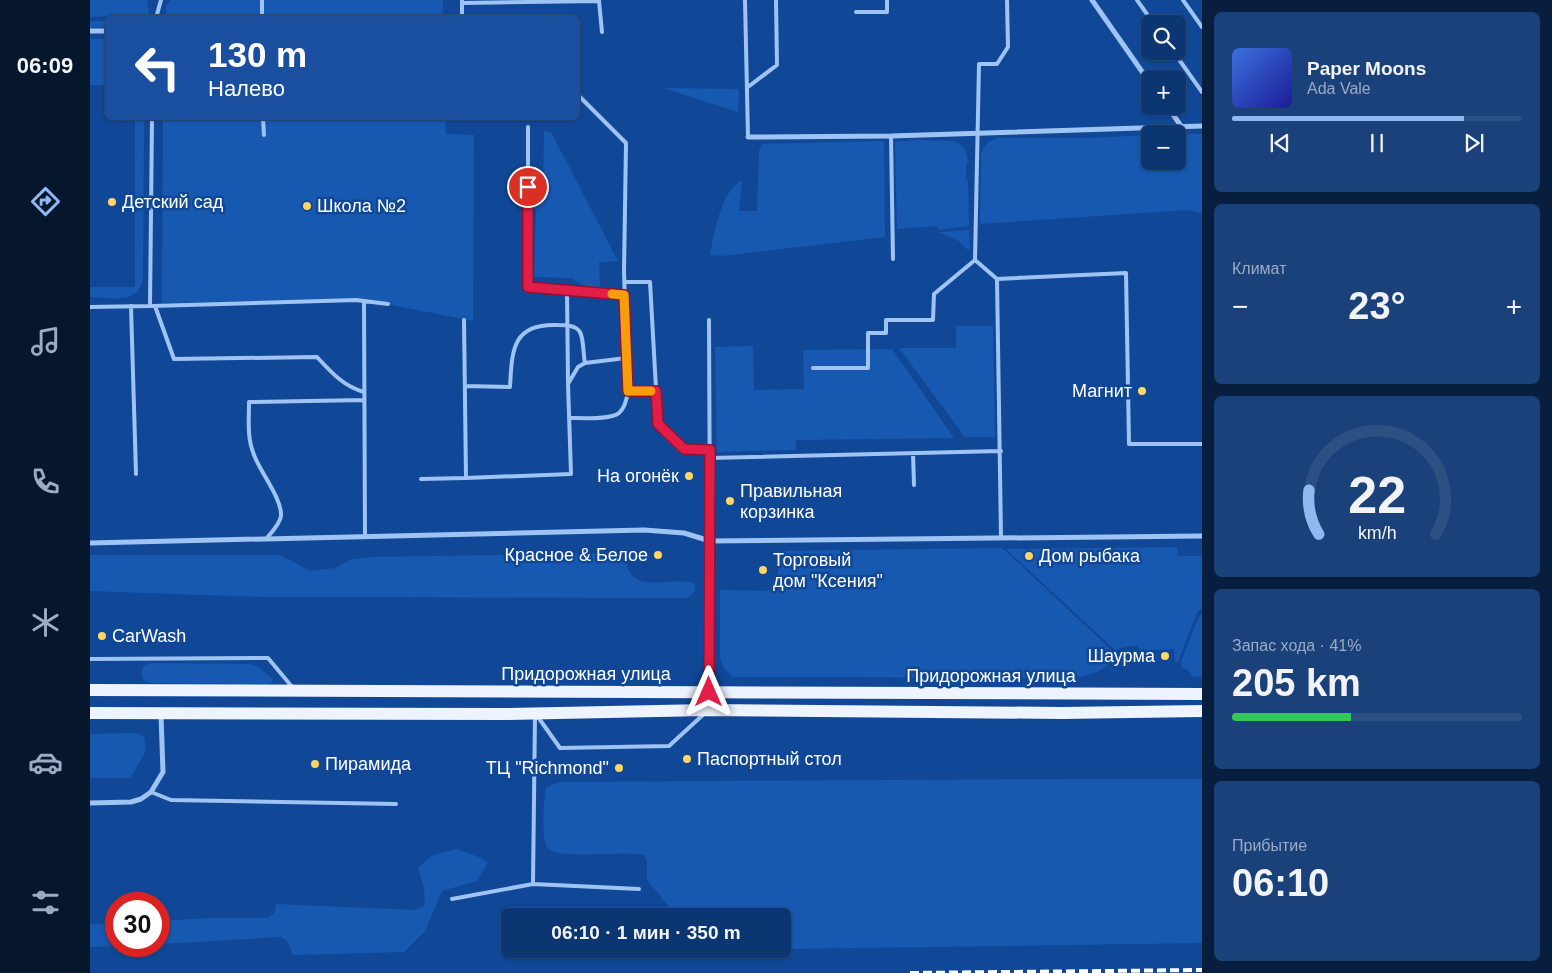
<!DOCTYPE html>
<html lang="ru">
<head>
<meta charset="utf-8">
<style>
  :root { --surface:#0c3671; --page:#1a4179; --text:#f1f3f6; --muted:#9aabc3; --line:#2c5084; --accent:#90b9f0 }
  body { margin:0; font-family:Helvetica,sans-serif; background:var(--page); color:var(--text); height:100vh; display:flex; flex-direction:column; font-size:19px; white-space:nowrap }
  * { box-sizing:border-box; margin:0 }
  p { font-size:16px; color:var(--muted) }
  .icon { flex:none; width:28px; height:28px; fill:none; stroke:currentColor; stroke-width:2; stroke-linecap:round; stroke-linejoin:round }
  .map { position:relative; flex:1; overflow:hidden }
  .side { display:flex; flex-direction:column; gap:12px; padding:12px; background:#071e3e; width:350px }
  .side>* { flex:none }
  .hud { position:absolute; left:15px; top:15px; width:475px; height:105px; border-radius:8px; box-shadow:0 1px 4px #0004,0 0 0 1px var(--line); background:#1a4fa0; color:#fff; overflow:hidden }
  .controls { position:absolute; left:1051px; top:15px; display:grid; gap:10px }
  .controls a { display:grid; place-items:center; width:45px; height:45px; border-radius:8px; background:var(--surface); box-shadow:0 1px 4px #0004,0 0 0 1px var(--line); font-size:25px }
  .speed { position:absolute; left:15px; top:892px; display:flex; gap:10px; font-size:25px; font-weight:700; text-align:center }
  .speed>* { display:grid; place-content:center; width:65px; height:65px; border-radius:50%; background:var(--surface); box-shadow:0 1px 4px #0004,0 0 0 1px var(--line); line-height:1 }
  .speed .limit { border:8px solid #d22; background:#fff; color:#111 }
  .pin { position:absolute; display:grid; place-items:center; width:42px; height:42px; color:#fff; margin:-21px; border:2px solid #fff; border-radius:50%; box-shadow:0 1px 5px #0007 }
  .me { position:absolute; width:55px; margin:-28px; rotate:0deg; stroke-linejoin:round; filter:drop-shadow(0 0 4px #0008) }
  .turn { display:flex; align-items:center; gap:18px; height:105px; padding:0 20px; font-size:22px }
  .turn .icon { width:65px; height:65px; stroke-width:2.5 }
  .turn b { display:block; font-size:35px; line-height:42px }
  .big { font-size:38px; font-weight:800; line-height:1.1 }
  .side .card { flex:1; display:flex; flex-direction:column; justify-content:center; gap:8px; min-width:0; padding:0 18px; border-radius:8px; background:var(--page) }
  .side .dial { align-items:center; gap:0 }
  .dial svg { height:130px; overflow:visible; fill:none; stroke:var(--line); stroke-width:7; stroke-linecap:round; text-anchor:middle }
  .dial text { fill:var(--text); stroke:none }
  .song { display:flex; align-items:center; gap:15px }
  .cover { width:60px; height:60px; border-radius:8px; background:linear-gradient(135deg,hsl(220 70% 55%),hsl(240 70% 35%)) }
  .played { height:5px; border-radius:2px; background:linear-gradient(90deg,var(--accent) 80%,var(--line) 80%) }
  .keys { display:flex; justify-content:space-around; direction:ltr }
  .heat { display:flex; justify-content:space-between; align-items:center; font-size:28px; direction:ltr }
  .charge { height:8px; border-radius:4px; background:linear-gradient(90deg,#34c759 41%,var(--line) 0) }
  .trip { position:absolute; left:411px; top:908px; width:290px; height:50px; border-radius:8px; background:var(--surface); box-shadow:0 1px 4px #0004,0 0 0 1px var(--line); font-weight:800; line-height:50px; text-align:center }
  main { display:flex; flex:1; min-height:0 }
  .menu { display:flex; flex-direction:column; width:90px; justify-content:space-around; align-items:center; background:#05162d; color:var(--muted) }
  .menu .icon { width:35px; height:35px }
  .menu .current { color:var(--accent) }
  .menu b { font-size:22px; color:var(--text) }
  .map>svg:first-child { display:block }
  .green { fill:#1759b1 }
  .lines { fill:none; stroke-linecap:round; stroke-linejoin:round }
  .lane { stroke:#9fc4f4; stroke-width:4 }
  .street { stroke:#9fc4f4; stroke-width:5 }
  .primary { stroke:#edf3ff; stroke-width:12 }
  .rail { stroke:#fff; stroke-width:4; stroke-dasharray:9 4; stroke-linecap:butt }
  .route-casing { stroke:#92132f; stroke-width:12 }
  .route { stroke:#e11d48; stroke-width:9 }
  .slow { stroke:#f59e0b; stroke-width:9 }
  .poi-dot { fill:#ffd563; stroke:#104897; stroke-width:2 }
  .labels { text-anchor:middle; stroke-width:5; stroke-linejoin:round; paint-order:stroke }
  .poi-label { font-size:18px; fill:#fff; stroke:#104897; text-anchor:start }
  .street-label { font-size:18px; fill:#fff; stroke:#104897 }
</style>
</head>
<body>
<main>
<nav class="menu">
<b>06:09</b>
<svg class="icon current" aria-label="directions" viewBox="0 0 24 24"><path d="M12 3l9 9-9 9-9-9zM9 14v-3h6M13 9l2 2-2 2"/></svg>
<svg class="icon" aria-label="music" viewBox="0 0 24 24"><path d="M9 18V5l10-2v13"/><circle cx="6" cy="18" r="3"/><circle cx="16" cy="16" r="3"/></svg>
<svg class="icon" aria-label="phone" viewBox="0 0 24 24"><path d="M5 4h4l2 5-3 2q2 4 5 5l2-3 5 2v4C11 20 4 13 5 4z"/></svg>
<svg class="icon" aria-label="climate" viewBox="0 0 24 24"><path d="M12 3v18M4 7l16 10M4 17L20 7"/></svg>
<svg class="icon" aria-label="car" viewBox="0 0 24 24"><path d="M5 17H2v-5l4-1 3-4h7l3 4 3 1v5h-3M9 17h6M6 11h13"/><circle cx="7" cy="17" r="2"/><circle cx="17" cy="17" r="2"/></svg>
<svg class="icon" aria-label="filters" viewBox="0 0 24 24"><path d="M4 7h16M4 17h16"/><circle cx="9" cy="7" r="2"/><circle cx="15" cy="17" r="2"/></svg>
</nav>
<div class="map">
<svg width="1112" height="973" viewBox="0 0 1112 973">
  <rect width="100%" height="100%" fill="#104897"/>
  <!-- green -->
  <path class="green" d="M0,0H57L59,12L57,15L0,17Z
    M81,0H353V17L76,18V6Z
    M0,21H17V27L0,28Z
    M0,39H17V85H0Z
    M573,88L649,89L648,112Z
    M45,118H54L53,279C47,306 21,297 0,297V287H45Z
    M73,118H355L356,134L384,135L383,321L276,300L256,299L72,303Z
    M454,131L461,132L528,261L509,262L510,287H495L482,278L444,277L446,209H440V202L453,201Z
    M1088,134H1112V213L1097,210L890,224L891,155C893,146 898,141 907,138H1000L1060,135V161H1088Z
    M826,140L862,141C874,143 877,152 878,164H876V180H878L879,226L848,230V226L807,229L805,142Z
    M794,141L795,237L631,256L620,255C624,233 631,191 652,180L649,211H667L669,151L672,144Z
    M879,230L880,249L878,250L869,241L849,232Z
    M866,326H903L905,437H875L809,348H866Z
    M663,346L664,390L714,389L713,350L802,349L864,438L706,440V450L627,452L625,347Z
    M1087,547L1088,556H1112V609L1107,612L1088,662H1085L1084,649L1049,650L1048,645L1030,648L1027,652L916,549Z
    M912,548L1026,654C1013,676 996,676 974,678L642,677L634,668L630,658V590L688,591V551Z
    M533,553C537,559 536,568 541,574C553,591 588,576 605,584L604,592L598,598L173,597L0,591V555H190L220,571L245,568L262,559L283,557Z
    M1112,614V676L1102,677L1100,672L1097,669H1092L1091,661L1108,619Z
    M60,663L160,664L167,666L182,678L183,681L180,684L59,683L53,679L51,673L54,666Z
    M46,733L54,737L56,750L41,778H0V734Z
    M980,779H1112V943L693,949L692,916H585L566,890L560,885L557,878V862L554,855C537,850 465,861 457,847C451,837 454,800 456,787L471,782Z
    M367,849L386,856L398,862L387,881L352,891L335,931L314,952L203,955L197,941L191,937L69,944V921L118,918H177L184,913L186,904L325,910L335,905L334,888L328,868L343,855Z
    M26,923V946L0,947V924Z"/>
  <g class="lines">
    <!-- lane -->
    <path class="lane" d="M172,0V18
      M372,0V18
      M655,0L658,137
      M1047,0L1064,24
      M1093,0L1112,27
      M372,3L509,1L512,32
      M766,12H797V0
      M66,18L71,0
      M1083,51L1112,92
      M658,87L687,65L686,0
      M173,118L174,135
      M438,127V287L534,295
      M801,136L803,259
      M907,279L1036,273L1039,444H1112
      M534,282H560L568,424L594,449L620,450
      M477,290L478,382
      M274,301L275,537
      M41,306L46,474
      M62,306L266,300L298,304
      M65,306L84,359L227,357C241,372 253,386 274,392
      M0,307L60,306L62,118
      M619,320L620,541
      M495,363L536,358
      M723,368H778V333H796V320H843L844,294L885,260
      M375,386L420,387C422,350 422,323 468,325C475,325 486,325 490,332C494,340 493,354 495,363L488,367L478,384L481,474L376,478
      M538,391H566
      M479,418C490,418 521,420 529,413C535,408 537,398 538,391L534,272L536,143L488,95
      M823,453L824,485
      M620,458L911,451
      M331,479L376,478L374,320
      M911,537L907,279L885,260L889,64H907L918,47L917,0
      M176,539C181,533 190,524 191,516C192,497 168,470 163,452C157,437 159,418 159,402L274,400
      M0,659L178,658L203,688
      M448,717L470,748L579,746L615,713
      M61,792L81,800L306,804
      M443,884L445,715
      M362,899L443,884L549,889"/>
    <!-- street -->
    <path class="street" d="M1002,0L1060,83
      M0,31H18
      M1077,106L1091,126
      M658,137L801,136L1112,126
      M0,543L554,530L594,533L620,541L1112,536
      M619,691L620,541
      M0,803L41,802L51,799L61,792L73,772L71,715"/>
    <!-- primary -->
    <path class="primary" d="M0,690L1112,694
      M0,713L415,714L618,710L972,713L1112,711"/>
    <!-- rail -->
    <path class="rail" d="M820,973L1112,970"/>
  </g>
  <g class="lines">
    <!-- route casing -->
    <g class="route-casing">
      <path id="route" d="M438,187V287L534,295L538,391H566L568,424L594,449L620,450L619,692"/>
    </g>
    <!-- route -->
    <use href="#route" class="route"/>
    <!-- slow -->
    <path class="slow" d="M522,294L534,295L538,391H561"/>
  </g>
  <!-- markers -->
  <g class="poi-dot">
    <circle cx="22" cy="202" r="5"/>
    <circle cx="217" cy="206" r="5"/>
    <circle cx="1052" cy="391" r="5"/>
    <circle cx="599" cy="476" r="5"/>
    <circle cx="640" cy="501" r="5"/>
    <circle cx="568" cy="555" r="5"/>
    <circle cx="939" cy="556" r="5"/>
    <circle cx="673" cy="570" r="5"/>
    <circle cx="12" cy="636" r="5"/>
    <circle cx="1075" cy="656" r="5"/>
    <circle cx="597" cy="759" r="5"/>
    <circle cx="225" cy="764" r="5"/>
    <circle cx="529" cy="768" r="5"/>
  </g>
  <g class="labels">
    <!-- poi labels -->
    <g class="poi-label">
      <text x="32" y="208">Детский сад</text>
      <text x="227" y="212">Школа №2</text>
      <text x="1042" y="397" text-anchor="end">Магнит</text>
      <text x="589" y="482" text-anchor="end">На огонёк</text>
      <text x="650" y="497">Правильная<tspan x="650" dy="21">корзинка</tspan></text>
      <text x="558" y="561" text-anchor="end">Красное &amp; Белое</text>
      <text x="949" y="562">Дом рыбака</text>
      <text x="683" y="566">Торговый<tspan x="683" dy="21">дом "Ксения"</tspan></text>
      <text x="22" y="642">CarWash</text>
      <text x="1065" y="662" text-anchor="end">Шаурма</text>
      <text x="607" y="765">Паспортный стол</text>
      <text x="235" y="770">Пирамида</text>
      <text x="519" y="774" text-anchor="end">ТЦ "Richmond"</text>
    </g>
    <!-- street labels -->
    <g class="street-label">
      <text x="496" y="680">Придорожная улица</text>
      <text x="901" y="682">Придорожная улица</text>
    </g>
  </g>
</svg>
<div class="controls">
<a><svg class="icon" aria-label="search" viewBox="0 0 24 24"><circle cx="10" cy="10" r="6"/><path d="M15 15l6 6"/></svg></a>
<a>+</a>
<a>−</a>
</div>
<div class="speed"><div class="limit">30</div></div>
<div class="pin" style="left:438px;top:187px;background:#d93025"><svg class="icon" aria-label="arrive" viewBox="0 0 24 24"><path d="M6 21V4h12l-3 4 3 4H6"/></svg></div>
<svg class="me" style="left:619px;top:692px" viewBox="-20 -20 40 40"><path d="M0-17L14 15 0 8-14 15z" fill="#e11d48" stroke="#fff" stroke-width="4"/></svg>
<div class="trip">06:10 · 1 мин · 350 m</div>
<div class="hud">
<div class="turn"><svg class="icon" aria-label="left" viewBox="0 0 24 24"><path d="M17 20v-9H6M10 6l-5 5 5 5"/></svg><div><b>130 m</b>Налево</div></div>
</div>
</div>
<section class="side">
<div class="card">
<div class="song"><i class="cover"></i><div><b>Paper Moons</b><p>Ada Vale</p></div></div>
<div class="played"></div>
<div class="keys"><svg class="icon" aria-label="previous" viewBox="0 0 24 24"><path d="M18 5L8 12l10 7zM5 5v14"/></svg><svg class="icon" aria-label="pause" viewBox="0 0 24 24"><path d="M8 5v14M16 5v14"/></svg><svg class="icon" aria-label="next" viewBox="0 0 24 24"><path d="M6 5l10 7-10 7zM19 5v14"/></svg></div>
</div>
<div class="card"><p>Климат</p>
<div class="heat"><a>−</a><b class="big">23°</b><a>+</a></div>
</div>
<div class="card dial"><svg viewBox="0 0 100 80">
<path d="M14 69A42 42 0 1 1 86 69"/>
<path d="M14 69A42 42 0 0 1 8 42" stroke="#90b9f0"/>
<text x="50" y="56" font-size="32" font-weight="700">22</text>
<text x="50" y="72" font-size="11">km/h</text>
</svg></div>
<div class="card"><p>Запас хода · 41%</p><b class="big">205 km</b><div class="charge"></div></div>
<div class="card"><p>Прибытие</p><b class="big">06:10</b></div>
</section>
</main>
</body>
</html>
